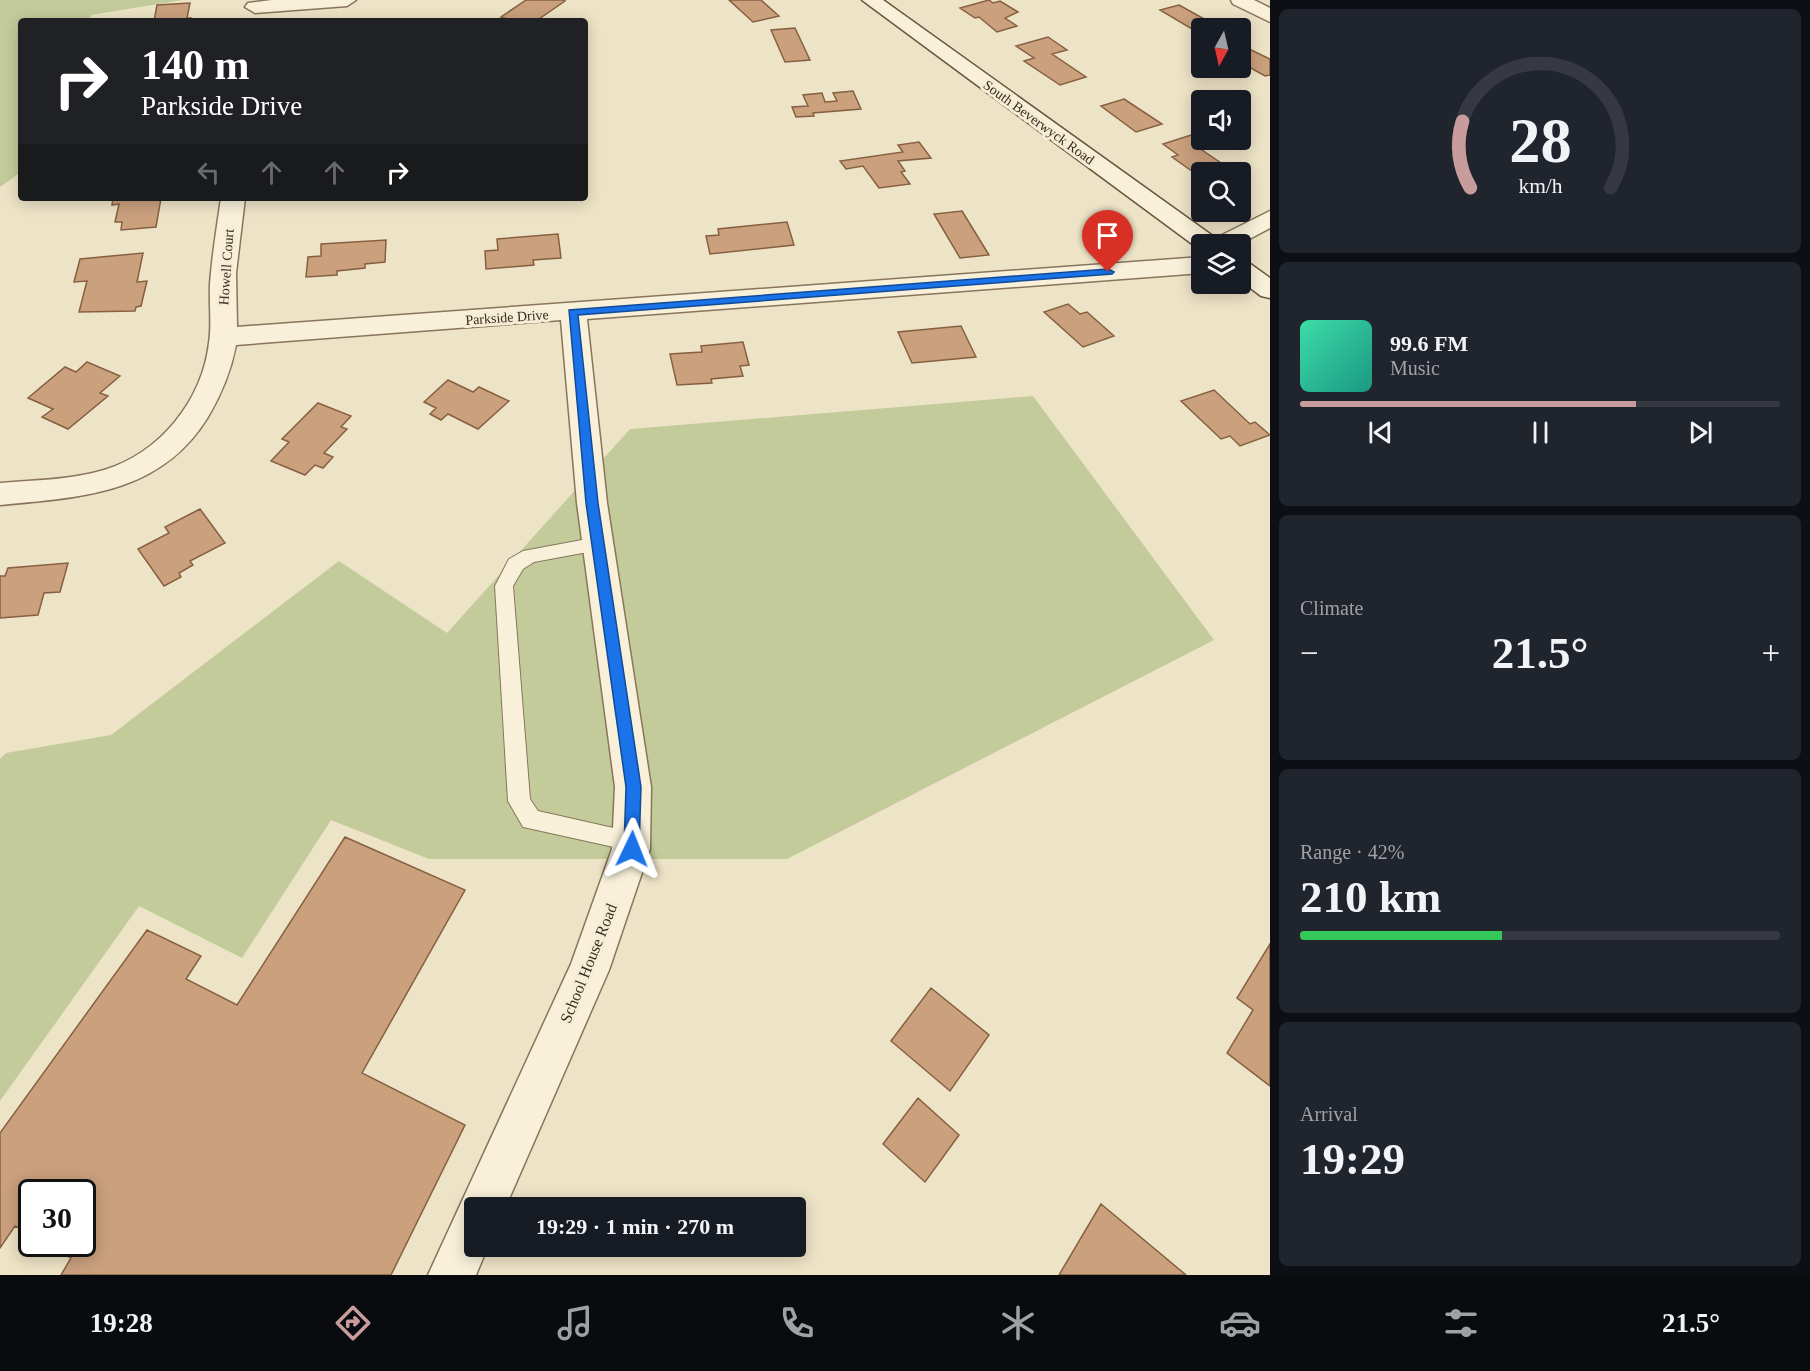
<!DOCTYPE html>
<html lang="en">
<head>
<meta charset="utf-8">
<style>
  :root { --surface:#171b24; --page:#20242c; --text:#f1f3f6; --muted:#9ea1a6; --line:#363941; --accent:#c89c9c }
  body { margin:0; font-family:"Times New Roman",serif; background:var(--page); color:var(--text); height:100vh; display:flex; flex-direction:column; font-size:22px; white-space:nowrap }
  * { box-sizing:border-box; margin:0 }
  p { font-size:20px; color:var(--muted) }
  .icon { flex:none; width:33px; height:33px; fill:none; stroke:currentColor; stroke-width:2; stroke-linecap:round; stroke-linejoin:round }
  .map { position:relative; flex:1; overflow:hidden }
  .sheet { display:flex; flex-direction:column; gap:9px; padding:9px; background:#0d0f14; width:540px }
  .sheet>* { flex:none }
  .hud { position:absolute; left:18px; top:18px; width:570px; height:183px; border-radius:6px; box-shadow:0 3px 15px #0003; background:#202124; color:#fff; overflow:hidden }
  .needle { width:39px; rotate:188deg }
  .controls { position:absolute; left:1191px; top:18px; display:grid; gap:12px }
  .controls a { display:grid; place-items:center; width:60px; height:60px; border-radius:6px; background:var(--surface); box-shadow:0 3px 15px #0003; font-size:30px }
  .speed { position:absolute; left:18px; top:1179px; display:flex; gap:12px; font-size:30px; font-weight:700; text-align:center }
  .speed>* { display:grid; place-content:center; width:78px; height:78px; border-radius:50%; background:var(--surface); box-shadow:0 3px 15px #0003; line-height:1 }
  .speed .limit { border:3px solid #111; border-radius:9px; background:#fff; color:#111 }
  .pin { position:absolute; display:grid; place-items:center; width:51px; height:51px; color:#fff; margin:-62px -26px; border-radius:50% 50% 50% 0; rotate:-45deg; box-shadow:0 0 6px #0007 }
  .pin .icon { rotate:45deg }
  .me { position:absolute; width:66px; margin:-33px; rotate:2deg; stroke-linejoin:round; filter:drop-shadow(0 0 4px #0008) }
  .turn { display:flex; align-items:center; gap:21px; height:126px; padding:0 24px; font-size:27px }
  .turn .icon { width:78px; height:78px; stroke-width:2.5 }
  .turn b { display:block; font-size:42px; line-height:51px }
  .lanes { display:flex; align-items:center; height:57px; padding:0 24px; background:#0003; justify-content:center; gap:30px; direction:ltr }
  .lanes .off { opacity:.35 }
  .big { font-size:45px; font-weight:600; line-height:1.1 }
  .sheet .widget { flex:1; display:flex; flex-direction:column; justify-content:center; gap:9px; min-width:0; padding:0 21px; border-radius:9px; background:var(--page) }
  .sheet .dial { align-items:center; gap:0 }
  .dial svg { height:156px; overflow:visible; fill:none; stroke:var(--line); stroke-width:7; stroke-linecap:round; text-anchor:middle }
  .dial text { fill:var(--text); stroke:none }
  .song { display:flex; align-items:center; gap:18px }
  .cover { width:72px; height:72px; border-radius:9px; background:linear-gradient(135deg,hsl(160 70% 55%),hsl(170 70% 35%)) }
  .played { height:6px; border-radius:3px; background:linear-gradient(90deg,var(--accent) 70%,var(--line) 70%) }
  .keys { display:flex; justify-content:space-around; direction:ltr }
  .heat { display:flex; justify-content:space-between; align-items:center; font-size:33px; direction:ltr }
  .charge { height:9px; border-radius:4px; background:linear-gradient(90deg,#34c759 42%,var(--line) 0) }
  .trip { position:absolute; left:464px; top:1197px; width:342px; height:60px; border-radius:6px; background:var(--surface); box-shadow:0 3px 15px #0003; font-weight:600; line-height:60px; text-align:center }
  .tab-bar { display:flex; height:96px; justify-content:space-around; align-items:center; background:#090b0e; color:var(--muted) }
  .tab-bar .icon { width:42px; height:42px }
  .tab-bar .selected { color:var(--accent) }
  .tab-bar b { font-size:27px; color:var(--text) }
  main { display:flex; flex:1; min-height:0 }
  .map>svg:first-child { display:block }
  .green { fill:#c4cb9a }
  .building { fill:#caa07d; stroke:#876042; stroke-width:1.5 }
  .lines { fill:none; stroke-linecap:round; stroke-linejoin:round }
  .service-casing { stroke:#88755c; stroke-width:2 }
  .minor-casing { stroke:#88755c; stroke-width:3 }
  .secondary-casing { stroke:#6a563f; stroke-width:3 }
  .service { fill:#f8f0d9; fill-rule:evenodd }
  .minor { fill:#f8f0d9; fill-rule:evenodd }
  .secondary { fill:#f8f0d9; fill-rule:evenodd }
  .route { fill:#1a73e8; stroke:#114b97; stroke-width:1.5 }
  .labels { text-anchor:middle; stroke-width:6; stroke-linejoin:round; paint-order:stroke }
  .far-street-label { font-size:14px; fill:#392d1f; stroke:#f5edd5 }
  .street-label { font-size:16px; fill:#392d1f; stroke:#f5edd5 }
</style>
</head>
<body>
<main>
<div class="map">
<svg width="1270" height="1275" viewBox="0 0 1270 1275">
  <rect width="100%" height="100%" fill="#ede3c6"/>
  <!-- green -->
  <path class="green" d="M0,0H183L91,15L89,21H21V172L0,187Z
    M1033,396L1214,640L787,859H429L331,820L242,958L139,906L0,1101V759L6,753L111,735L339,561L447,633L630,429Z"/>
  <!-- building -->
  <path class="building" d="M526,0H562L565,1L536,21H514L501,17Z
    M729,0H761L779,16L753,22Z
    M989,0L993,3L1000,1L1018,12L1005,18L1017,26L997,32L979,17L975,18L960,8Z
    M190,3L187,18H191L190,21H154L157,5Z
    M1179,5L1217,26L1197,32L1160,10Z
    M795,28L810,60L785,62L771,30Z
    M1048,37L1067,50L1052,54L1086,77L1060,85L1024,61L1034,58L1016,46Z
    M1247,48L1270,59V75L1265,76L1240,62V50Z
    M853,91L861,109L813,113L814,116L796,117L792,107L808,106L803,95L822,93L825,102L837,101L833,93Z
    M1124,99L1162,124L1136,132L1101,106Z
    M1191,135L1209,147L1202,150L1224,165L1196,174L1172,157L1178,155L1163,144Z
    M919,142L931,158L898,161L905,171L901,172L910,184L879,188L863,166L846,169L840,161L903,152L898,145Z
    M113,198H161L156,227L121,230L122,222H115L119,204L112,205Z
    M962,211L989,255L960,258L934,214Z
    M787,222L794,245L710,254L706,236L719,235L718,229Z
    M558,234L561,258L533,260L534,265L486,269L485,251L498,250L497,239Z
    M386,240L385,262L365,264V268L337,271V275L306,277L308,257L321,256V244Z
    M143,253L137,282L147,281L141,306L136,307L135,311L79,312L87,281L74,282L80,259Z
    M1068,304L1080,314L1087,312L1114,336L1083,347L1044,312Z
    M961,326L976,357L912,363L898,332Z
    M743,342L749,365L740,366L743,376L711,379L712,383L677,385L670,354L702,352L701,346Z
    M87,362L120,376L100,393L108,396L68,429L42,417L53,409L28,398L65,367L76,372Z
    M448,380L473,392L479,387L509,401L478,429L448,414L441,420L430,414L436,408L424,402Z
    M1214,390L1250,424L1255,422L1270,435L1240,446L1230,436L1221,439L1181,401Z
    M318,403L351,416L341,427L347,429L324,453L333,457L323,468L315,465L305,475L271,461L289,442L282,439Z
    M200,509L225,543L190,561L193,565L179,573L181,577L164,586L138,549L169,533L165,527Z
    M68,563L60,592L44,593L38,615L0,618V576H5L8,568Z
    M345,837L465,890L362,1073L465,1125L391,1275H61L71,1258L46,1244H82V1192H32V1235L15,1226L0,1248V1133L147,930L201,956L186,979L237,1005Z
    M1270,944V1086L1227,1053L1253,1010L1237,998Z
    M931,988L989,1035L950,1091L891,1041Z
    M918,1098L959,1135L925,1182L883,1144Z
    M1101,1204L1186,1275H1059Z"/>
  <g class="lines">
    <!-- service casing -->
    <g class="service-casing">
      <path id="service" d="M598,537L604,539L607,544L604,549L534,562L523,569L513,586L530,799L538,811L640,834L643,841L640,848L632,851L523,827L508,801L495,586L509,559L523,551Z"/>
    </g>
    <!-- minor casing -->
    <g class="minor-casing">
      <path id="minor" d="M272,0H356L347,6L255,13L245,7L248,3Z
        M1231,0H1254L1270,8V22L1233,4Z
        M221,198H245L236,273L237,327L1202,257V273L587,319L607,503L651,787L650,849L609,970L505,1208H474V1246H488L476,1275H428L571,964L612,849L615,787L577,503L561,320L236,345C231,371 221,395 208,417C160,495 81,497 0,505V483C35,480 71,480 104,470C160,453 202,401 209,343C212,324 209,304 210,284C212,255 217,227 221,198Z
        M1270,211V228L1240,244H1211L1214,239Z"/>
    </g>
    <!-- secondary casing -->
    <g class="secondary-casing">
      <path id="secondary" d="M862,0H883L1217,239L1220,244H1202V250L1199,249Z
        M1240,260L1249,263L1270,278V298L1261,296L1240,280Z"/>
    </g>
    <!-- service -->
    <use href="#service" class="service"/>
    <!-- minor -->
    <use href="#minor" class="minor"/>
    <!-- secondary -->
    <use href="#secondary" class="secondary"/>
  </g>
  <!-- route -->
  <path class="route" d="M1108,269L1114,272L1112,274L578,315L598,503L641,787L639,849L637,854L632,857L626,854L624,849L626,787L586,503L569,310Z"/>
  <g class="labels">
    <!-- far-street labels -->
    <g class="far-street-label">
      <text transform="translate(1039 122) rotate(36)" y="5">South Beverwyck Road</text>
      <text transform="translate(226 267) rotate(-86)" y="5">Howell Court</text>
      <text transform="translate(507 317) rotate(-4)" y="5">Parkside Drive</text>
    </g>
    <!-- street labels -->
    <g class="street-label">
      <text transform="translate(588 963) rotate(-68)" y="6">School House Road</text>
    </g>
  </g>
</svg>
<div class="controls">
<a><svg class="needle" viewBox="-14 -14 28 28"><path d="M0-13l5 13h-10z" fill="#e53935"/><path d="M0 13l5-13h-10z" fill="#9ea1a6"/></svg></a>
<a><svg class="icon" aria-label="sound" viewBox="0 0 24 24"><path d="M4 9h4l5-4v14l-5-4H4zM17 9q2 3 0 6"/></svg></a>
<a><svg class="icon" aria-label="search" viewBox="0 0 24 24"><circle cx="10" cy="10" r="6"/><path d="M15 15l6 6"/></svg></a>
<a><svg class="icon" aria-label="layers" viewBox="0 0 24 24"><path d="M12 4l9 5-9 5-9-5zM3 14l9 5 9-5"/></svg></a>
</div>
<div class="speed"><div class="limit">30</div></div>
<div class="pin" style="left:1108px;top:272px;background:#d93025"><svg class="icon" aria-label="arrive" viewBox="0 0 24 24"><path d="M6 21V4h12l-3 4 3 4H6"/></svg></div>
<svg class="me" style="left:632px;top:849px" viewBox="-20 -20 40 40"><path d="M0-17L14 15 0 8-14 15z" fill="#1a73e8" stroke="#fff" stroke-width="4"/></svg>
<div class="trip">19:29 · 1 min · 270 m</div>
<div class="hud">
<div class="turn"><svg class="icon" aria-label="right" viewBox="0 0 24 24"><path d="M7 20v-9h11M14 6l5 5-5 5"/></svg><div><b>140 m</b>Parkside Drive</div></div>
<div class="lanes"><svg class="icon off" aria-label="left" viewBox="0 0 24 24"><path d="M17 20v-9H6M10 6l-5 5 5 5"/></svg><svg class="icon off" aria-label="ahead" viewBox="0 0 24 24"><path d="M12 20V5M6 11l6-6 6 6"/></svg><svg class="icon off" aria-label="ahead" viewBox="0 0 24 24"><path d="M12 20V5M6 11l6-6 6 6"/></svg><svg class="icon" aria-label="right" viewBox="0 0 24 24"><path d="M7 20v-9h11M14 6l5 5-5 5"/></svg></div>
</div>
</div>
<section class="sheet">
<div class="widget dial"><svg viewBox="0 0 100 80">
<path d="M14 69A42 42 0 1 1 86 69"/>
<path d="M14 69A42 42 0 0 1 10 35" stroke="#c89c9c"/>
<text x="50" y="56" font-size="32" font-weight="700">28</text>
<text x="50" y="72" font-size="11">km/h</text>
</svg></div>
<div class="widget">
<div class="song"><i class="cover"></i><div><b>99.6 FM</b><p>Music</p></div></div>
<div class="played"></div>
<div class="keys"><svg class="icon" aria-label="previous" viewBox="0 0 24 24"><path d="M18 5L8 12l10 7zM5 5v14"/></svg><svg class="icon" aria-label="pause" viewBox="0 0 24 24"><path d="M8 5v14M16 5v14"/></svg><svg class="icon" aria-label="next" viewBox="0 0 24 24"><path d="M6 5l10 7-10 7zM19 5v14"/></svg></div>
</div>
<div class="widget"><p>Climate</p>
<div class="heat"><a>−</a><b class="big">21.5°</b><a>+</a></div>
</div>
<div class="widget"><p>Range · 42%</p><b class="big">210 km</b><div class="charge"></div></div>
<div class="widget"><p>Arrival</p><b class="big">19:29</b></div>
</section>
</main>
<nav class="tab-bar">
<b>19:28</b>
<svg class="icon selected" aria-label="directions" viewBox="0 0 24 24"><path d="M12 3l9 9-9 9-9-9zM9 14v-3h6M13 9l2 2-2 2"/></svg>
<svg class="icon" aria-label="music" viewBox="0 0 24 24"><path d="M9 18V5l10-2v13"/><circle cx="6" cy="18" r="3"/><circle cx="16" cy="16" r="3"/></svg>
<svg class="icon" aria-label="phone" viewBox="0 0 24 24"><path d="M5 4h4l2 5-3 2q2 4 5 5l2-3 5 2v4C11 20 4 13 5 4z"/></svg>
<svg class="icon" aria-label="climate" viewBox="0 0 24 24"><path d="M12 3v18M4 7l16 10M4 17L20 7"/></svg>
<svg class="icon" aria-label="car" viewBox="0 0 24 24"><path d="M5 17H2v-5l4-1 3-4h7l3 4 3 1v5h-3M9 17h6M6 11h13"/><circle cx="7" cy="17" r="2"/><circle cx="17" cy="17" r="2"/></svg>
<svg class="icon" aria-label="filters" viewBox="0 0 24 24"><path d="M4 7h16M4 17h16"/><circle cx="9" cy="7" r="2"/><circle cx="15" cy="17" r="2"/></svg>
<b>21.5°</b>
</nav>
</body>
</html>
